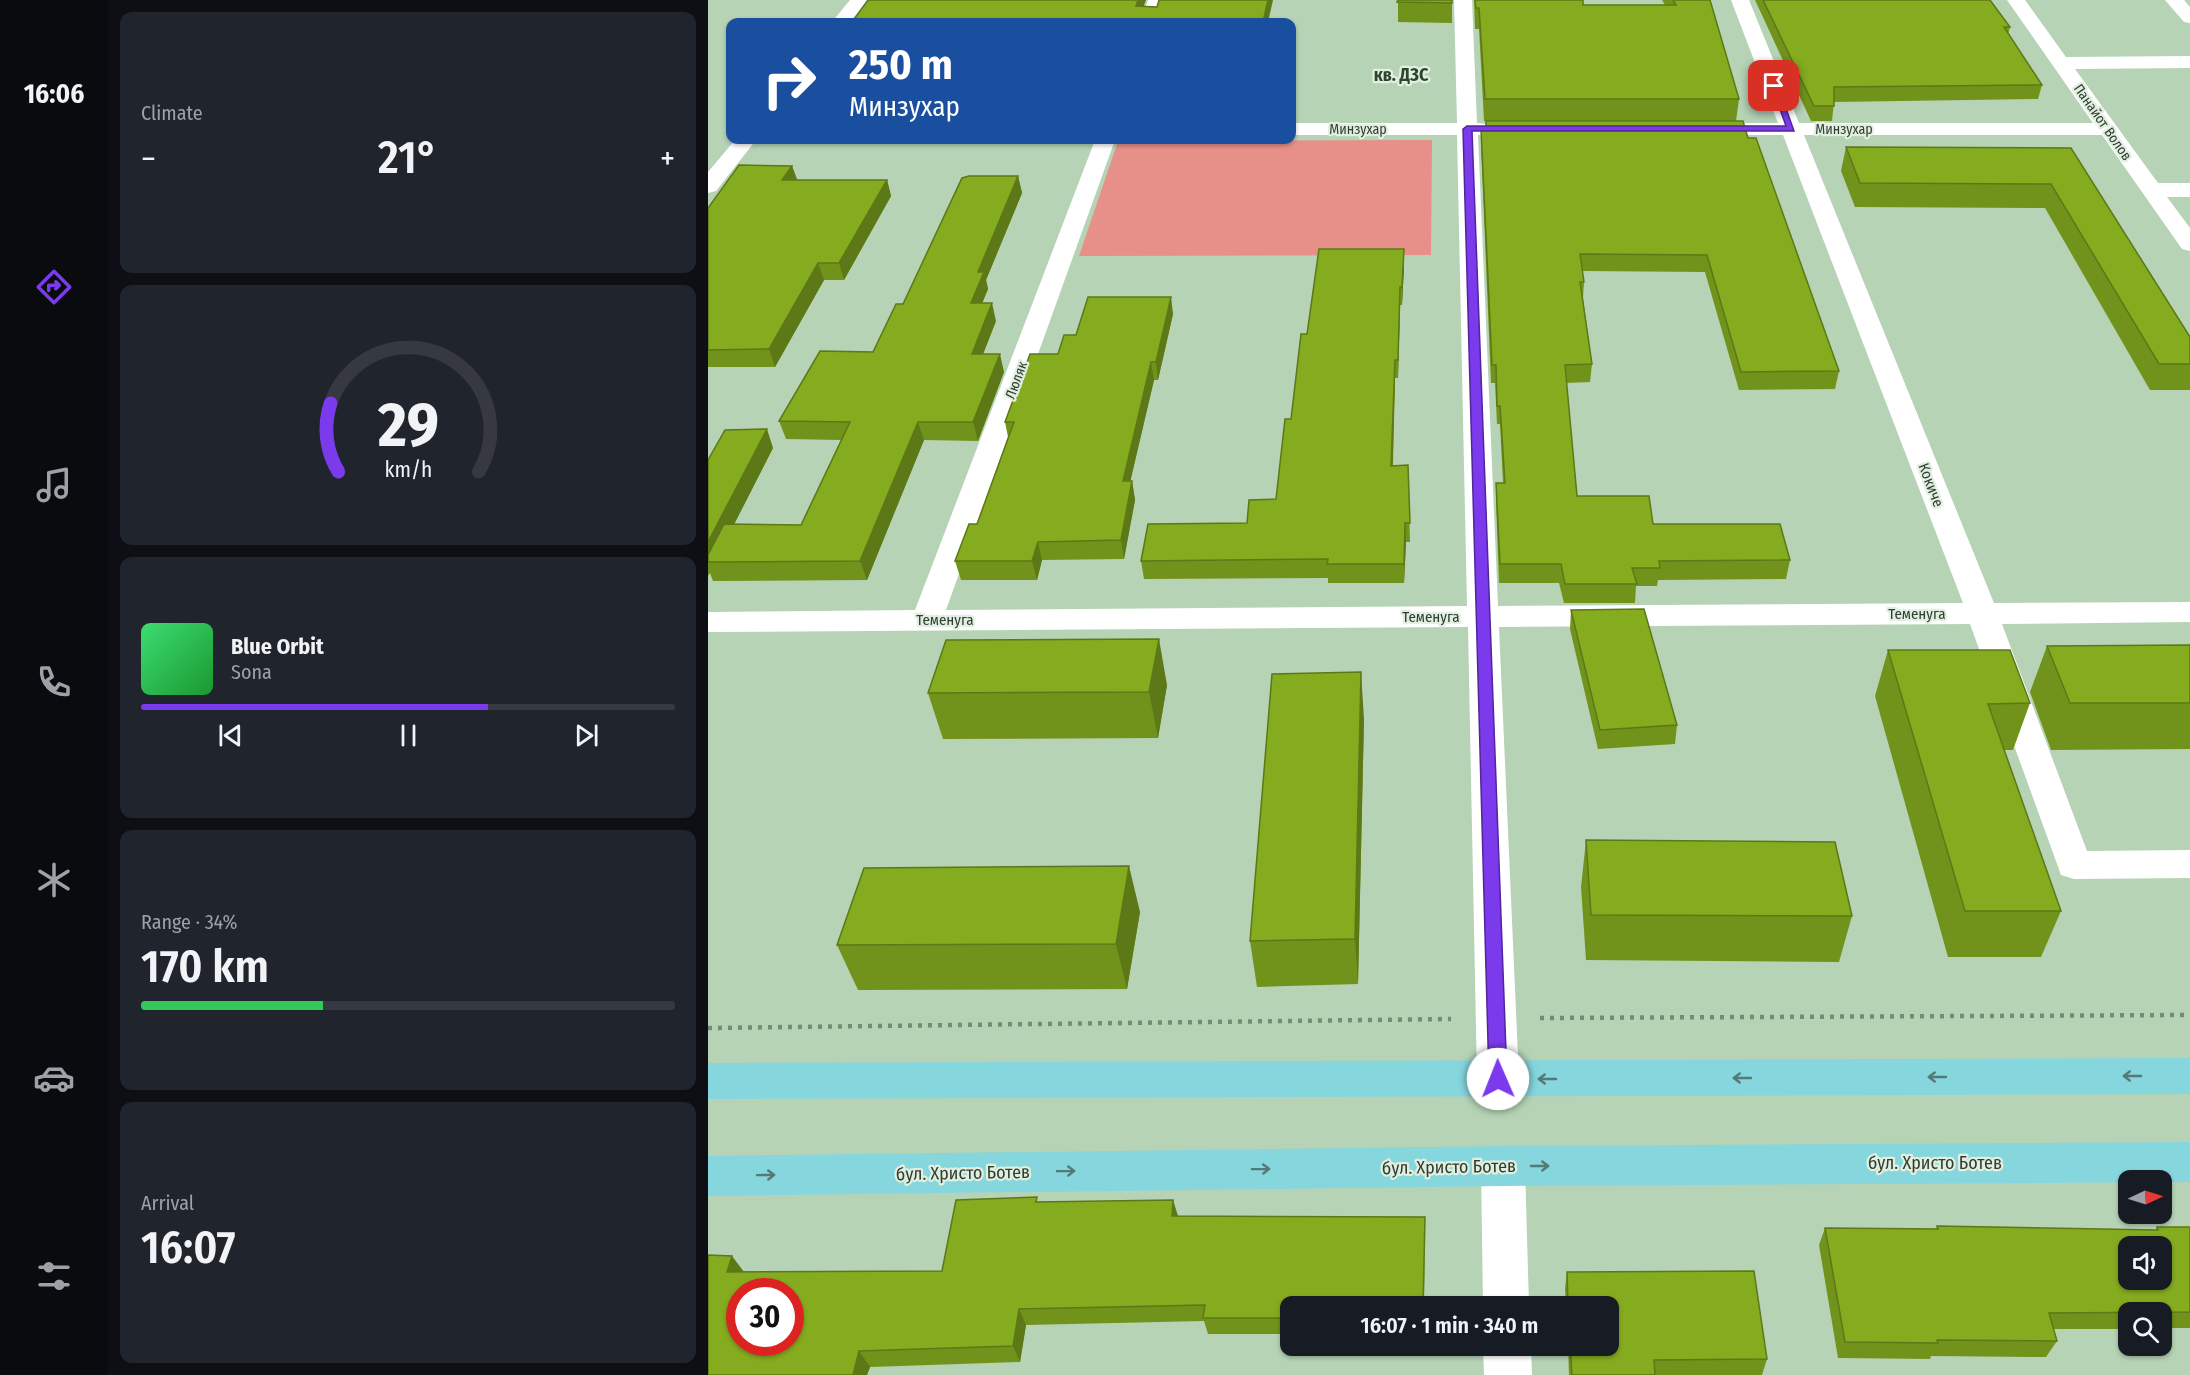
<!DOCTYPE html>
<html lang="en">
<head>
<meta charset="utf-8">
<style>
  :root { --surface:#171b24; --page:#20242c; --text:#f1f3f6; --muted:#9ea1a6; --line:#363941; --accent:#7c3aed }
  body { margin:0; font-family:"Fira Sans Condensed",sans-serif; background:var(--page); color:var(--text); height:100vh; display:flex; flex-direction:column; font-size:22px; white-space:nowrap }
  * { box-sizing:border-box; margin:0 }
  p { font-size:20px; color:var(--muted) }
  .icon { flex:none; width:33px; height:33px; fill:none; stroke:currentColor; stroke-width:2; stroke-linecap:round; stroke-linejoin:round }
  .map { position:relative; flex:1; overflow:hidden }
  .sheet { display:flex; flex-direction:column; gap:12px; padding:12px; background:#0d0f14; width:600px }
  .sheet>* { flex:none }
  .guide { position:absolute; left:18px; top:18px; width:570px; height:126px; border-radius:12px; box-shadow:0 2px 4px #0004; background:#1a4fa0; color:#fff; overflow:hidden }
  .needle { width:39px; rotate:86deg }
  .fabs { position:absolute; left:1410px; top:1170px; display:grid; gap:12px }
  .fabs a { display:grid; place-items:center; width:54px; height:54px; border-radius:12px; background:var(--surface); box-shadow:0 2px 4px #0004; font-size:30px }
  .speed { position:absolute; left:18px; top:1278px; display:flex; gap:12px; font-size:30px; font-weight:700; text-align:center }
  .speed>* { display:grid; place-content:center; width:78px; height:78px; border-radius:50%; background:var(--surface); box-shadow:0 2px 4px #0004; line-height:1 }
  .speed .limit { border:9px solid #d22; background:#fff; color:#111 }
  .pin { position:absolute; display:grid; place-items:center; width:51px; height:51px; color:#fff; margin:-26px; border-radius:12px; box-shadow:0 3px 9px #0006 }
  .me { position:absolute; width:66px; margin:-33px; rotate:359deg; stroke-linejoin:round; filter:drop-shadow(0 0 4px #0008) }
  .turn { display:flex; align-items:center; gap:21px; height:126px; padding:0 24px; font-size:27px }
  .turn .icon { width:78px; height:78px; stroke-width:2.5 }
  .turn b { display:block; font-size:42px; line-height:51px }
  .big { font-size:45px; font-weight:600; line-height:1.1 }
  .sheet .widget { flex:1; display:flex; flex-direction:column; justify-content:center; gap:9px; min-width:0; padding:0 21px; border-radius:12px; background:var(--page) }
  .sheet .dial { align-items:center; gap:0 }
  .dial svg { height:156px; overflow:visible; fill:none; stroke:var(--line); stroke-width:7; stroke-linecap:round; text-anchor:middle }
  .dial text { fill:var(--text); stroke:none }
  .song { display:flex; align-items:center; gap:18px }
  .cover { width:72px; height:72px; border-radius:9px; background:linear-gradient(135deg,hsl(140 70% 55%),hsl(130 70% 35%)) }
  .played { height:6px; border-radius:3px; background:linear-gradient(90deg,var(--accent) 65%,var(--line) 65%) }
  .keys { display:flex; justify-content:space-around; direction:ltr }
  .heat { display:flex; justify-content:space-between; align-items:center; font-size:33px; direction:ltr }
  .charge { height:9px; border-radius:4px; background:linear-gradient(90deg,#34c759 34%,var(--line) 0) }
  .trip { position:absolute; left:572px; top:1296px; width:339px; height:60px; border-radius:12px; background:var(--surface); box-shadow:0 2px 4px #0004; font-weight:600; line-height:60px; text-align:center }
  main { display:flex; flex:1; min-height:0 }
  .menu { display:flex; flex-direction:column; width:108px; justify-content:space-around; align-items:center; background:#090b0e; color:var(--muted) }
  .menu .icon { width:42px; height:42px }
  .menu .current { color:var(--accent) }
  .menu b { font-size:27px; color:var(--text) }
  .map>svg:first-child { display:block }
  .green { fill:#e79089 }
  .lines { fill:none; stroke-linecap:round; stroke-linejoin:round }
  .path { stroke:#768b76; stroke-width:4.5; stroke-dasharray:4 6; stroke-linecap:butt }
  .minor { fill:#fff; fill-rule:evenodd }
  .major { fill:#86d6de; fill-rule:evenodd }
  .wall { fill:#72931b }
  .shaded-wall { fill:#5d7816 }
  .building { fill:#85ab1f; stroke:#5d7816; stroke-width:1.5; fill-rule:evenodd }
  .oneway { stroke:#537a76 }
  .route { fill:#7c3aed; stroke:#51269a; stroke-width:1.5 }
  .labels { text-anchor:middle; stroke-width:4.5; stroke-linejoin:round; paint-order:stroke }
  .far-street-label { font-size:14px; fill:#313d31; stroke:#e1efe0 }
  .street-label { font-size:15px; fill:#313d31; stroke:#e1efe0 }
  .far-district-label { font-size:18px; font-weight:bold; fill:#2d452d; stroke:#e1efe0 }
  .near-street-label { font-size:18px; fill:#313d31; stroke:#e1efe0 }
</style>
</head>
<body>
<main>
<nav class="menu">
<b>16:06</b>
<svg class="icon current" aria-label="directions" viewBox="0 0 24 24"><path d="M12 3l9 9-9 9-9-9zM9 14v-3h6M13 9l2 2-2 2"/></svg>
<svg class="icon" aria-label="music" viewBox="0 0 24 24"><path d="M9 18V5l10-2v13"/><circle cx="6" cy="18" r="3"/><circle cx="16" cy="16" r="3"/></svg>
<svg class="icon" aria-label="phone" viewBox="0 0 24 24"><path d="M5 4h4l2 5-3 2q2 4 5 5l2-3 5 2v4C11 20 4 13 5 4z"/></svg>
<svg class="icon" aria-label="climate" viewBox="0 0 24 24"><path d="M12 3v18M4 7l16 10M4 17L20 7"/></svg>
<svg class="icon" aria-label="car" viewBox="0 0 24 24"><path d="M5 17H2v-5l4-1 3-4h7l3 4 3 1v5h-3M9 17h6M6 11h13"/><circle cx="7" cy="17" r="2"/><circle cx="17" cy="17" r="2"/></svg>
<svg class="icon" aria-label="filters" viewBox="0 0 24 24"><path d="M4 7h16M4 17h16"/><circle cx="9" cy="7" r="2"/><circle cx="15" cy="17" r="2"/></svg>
</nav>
<section class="sheet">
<div class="widget"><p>Climate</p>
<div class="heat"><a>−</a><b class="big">21°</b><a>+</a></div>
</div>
<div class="widget dial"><svg viewBox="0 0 100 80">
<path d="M14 69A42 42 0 1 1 86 69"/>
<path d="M14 69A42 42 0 0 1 10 34" stroke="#7c3aed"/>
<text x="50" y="56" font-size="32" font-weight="700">29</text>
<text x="50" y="72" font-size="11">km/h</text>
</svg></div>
<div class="widget">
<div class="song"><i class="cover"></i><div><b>Blue Orbit</b><p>Sona</p></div></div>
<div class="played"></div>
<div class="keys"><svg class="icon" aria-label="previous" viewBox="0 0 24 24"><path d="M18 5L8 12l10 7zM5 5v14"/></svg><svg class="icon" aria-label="pause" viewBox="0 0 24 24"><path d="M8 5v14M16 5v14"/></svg><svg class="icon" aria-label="next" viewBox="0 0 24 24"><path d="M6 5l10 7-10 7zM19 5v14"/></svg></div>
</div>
<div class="widget"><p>Range · 34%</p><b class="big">170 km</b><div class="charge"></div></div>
<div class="widget"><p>Arrival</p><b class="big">16:07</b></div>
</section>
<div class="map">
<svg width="1482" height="1375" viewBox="0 0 1482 1375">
  <rect width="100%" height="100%" fill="#b6d3b6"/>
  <!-- green -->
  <path class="green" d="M724,140L723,255L371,256L410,141Z"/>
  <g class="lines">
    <!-- path -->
    <path class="path" d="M832,1018L1482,1015
      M0,1028L743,1019"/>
    <!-- minor -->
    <path class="minor" d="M142,0H160L142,22H124Z
      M440,0H458L450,22H432Z
      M746,0H764L769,123L787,125L790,129L787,133L770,135L790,606L1255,603L1075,135H994L987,133L984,129L987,125L994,123H1070L1023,0H1041L1091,123H1385L1299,0H1317L1358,57L1482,56V68L1367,69L1450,183H1482V197H1459L1482,228V251L1474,249L1394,135H1096L1286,603L1482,602V622L1294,624L1379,851L1482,850V878L1366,879L1353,875L1262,624L791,627L811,1079L805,1092L790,1097L775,1092L769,1079L760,627L0,632V612L207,610L387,140H407L238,610L759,606L749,135H584V123H749Z
      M1457,0H1476L1482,7V23L1476,22Z
      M27,140H48L8,191L0,193V172Z
      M795,1146L810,1152L817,1166L821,1306H775L773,1166L780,1152Z
      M775,1346H823L824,1375H776Z"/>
    <!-- major -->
    <path class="major" d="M1482,1058V1094L0,1099V1063Z
      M1482,1142V1182L795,1186L0,1196V1156L795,1146Z"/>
  </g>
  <!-- wall -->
  <path class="wall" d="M690,0H744V23L690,22Z
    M766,0H875V5H957L954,0H1002L1031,99L1028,121H776L771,29H767Z
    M1047,0H1282L1302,27L1300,34L1334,85L1330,99L1126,102L1124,121H1103Z
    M778,121L1040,138L1131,371L1127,389L1031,390L997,272L874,271L876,282L875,298L884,364L882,382L858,383L869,496L945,524L1082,560L1078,579L950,580L949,586H928L927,603H856L851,583H791L788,501V483H795L792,424H789L787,383H783L773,145V129H777Z
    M1138,147L1363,148L1482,337V390H1442L1337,208L1147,207L1133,171Z
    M84,166L89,180H179L183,196L136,280H116L67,367H0V208Z
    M310,176L314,193L278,280L280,289L274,303L288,321L275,354L296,372L270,441L216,440L159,580L5,581L2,573L0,576V460L65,448L26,524L93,525L133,440L78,439L71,421L165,352L195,304Z
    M696,266L694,305H692L690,378H687L685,466L700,465L702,542H698L696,583H620V578L436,579L433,561L539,523L568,499L599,334Z
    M465,314L450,380H446L422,481H424L427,500L416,559L334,560L329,580H253L247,561L269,524L300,437L297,422L350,354Z
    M863,610L969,725L967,744L890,749L862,629Z
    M1482,645V749L1343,750L1322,692L1339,646Z
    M1180,650L1322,703L1305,750H1296L1353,911L1333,957H1240L1167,696Z
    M459,685L450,738L235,739L220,693Z
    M656,719L650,984L549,987L542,941Z
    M878,840L1144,916L1131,962L878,960L873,887Z
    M432,912L419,989L150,990L129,945Z
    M465,1200L470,1216L717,1217V1234L582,1306V1334H500L496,1321L318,1325L312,1362L162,1367L159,1375H0L36,1272L234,1271L331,1202Z
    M1229,1226L1448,1230L1449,1227H1482V1328H1454V1312H1420V1329H1345L1349,1341L1338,1357L1223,1356L1222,1359L1130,1358L1111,1245L1117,1228L1228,1229Z
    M859,1272L1059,1359L1054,1375H861L860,1346H900V1306H858L857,1289Z"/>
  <!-- shaded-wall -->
  <path class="shaded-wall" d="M430,0H438L430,22L428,6Z
    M560,0H565L560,22H555Z
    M84,166L90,182L74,180Z
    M310,176L314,193L278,280L280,289L267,321L263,303L270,272Z
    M179,180L183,196L136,280L131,263Z
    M696,249V266L694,305V287Z
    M110,263L116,280L67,367L61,349Z
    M692,287V305L690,378V360Z
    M463,297L465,314L450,380L448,362Z
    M284,303L288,321L268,372L264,354Z
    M292,354L296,372L270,441L265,422Z
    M687,360V378L684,484L683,466Z
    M443,362L446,380L418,500L415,481Z
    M210,422L216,440L159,580L152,561Z
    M59,429L65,448L7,562H0V542Z
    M424,481L427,500L416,559L413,540Z
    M697,523L698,542L696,583V564Z
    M330,542L334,560L329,580L324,561Z
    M451,639L459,685L450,738L441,692Z
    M653,672L656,719L650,984L647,939Z
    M421,866L432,912L419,989L408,944Z
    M465,1200L470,1217L464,1216Z
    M717,1217L716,1306H715Z
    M24,1256L36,1272H19Z
    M311,1309L318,1325L312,1362L305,1346Z
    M151,1351L162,1367L159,1375H145Z"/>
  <!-- building -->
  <path class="building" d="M160,0H430L428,6L449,7L451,0H560L555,22H144Z
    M690,0H744V3L689,2Z
    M767,0H875V5H968L965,0H1002L1031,99H777L771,8H768Z
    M1055,0H1282L1302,27H1296L1334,85L1126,87V106H1106Z
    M778,121H1035L1040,138H1048L1131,371L1033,372L999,255L872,254L876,282H872L884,364L857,365L869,496H941L945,524H1072L1082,560L951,561L952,568H924L929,584H857L853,564H792L788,483H797L792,406H789L788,365H784L773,129H778Z
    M1138,147L1363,148L1482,337V364H1451L1343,184L1152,183Z
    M31,165L84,166L74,180H179L131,263H110L61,349L0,350V208Z
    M261,176H310L270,272H276L263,303H284L264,354H292L265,422H210L152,561L0,562V555L16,524L93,525L142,422L71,421L112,351L165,352L188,304H195L254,178Z
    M611,249H696L694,287H692L690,360H687L683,466L700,465L702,523H697L696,564H619L620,559L433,561L440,524L539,523L541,500L568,499L577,419H583L593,334H599Z
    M380,297H463L448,362H443L415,481H424L413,540L330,542L324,561H247L261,524H269L306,422H297L322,354H350L356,335H368Z
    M59,429L0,542V460L17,430Z
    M936,609L969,725L892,730L863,610Z
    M451,639L441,692L220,693L238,640Z
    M1482,645V703H1362L1339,646Z
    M1180,650H1302L1322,703L1280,704L1353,911H1257Z
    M653,672L647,939L542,941L564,674Z
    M878,840L1127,842L1144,916L883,915Z
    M421,866L408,944L129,945L156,868Z
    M329,1197L328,1202L465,1200L464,1216L717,1217L715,1306H582V1318H495L497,1305L311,1309L305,1346L151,1351L145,1375H0V1255L24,1256L19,1272L234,1271L248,1200ZM32,1292H82V1342H32Z
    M1229,1226L1450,1230L1449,1227H1482V1312L1341,1313L1349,1341L1229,1340L1230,1343L1137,1342L1117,1228L1230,1229ZM1420,1246H1454V1280H1420Z
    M1046,1271L1059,1359L946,1360L947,1375H864L862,1346H900V1306H860L859,1272Z"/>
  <!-- one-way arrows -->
  <defs><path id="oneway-shaft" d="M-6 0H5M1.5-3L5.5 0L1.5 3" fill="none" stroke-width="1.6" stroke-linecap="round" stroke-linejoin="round" transform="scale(1.5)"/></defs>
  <g class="oneway">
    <use href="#oneway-shaft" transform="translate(1424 1076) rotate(180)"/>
    <use href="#oneway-shaft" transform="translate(1229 1077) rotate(180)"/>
    <use href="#oneway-shaft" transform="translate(1034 1078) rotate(180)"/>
    <use href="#oneway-shaft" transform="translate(839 1079) rotate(180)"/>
    <use href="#oneway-shaft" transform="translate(832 1166)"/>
    <use href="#oneway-shaft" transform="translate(553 1169) rotate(-1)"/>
    <use href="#oneway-shaft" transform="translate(358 1171) rotate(-1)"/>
    <use href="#oneway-shaft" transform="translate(58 1175) rotate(-1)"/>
  </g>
  <!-- route -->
  <path class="route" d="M1063,84L1070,86L1086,131H764L799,1079L796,1084L790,1087L784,1084L781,1079L755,129L759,126H1078Z"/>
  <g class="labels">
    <!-- far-street labels -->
    <g class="far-street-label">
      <text transform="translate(1395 122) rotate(55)" y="5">Панайот Волов</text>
      <text x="650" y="134">Минзухар</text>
      <text x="1136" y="134">Минзухар</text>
      <text transform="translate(308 380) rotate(-70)" y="5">Люляк</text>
    </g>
    <!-- street labels -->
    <g class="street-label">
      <text transform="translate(1223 485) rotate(69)" y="5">Кокиче</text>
      <text x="1209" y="619">Теменуга</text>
      <text x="723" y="622">Теменуга</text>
      <text x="237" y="625">Теменуга</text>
    </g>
    <!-- far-district labels -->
    <g class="far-district-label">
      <text x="693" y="81">кв. ДЗС</text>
    </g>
    <!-- near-street labels -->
    <g class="near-street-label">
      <text x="1227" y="1169">бул. Христо Ботев</text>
      <text transform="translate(741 1167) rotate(-1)" y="6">бул. Христо Ботев</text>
      <text transform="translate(255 1173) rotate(-1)" y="6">бул. Христо Ботев</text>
    </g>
  </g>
</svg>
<div class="fabs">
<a><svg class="needle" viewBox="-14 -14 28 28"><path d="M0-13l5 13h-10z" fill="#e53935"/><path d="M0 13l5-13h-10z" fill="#9ea1a6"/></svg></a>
<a><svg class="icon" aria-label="sound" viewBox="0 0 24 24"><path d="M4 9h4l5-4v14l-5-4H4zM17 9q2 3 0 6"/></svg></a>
<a><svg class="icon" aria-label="search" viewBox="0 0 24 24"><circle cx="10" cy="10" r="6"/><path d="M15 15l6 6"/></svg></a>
</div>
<div class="speed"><div class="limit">30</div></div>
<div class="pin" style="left:1066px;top:86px;background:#d93025"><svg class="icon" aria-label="arrive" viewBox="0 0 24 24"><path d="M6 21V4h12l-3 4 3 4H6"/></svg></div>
<svg class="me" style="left:790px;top:1079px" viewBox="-20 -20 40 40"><circle r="19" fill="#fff"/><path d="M0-13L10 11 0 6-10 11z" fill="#7c3aed"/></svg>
<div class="trip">16:07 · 1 min · 340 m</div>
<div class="guide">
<div class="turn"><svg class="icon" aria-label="right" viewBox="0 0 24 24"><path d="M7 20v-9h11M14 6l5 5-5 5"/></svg><div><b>250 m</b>Минзухар</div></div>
</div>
</div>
</main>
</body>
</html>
